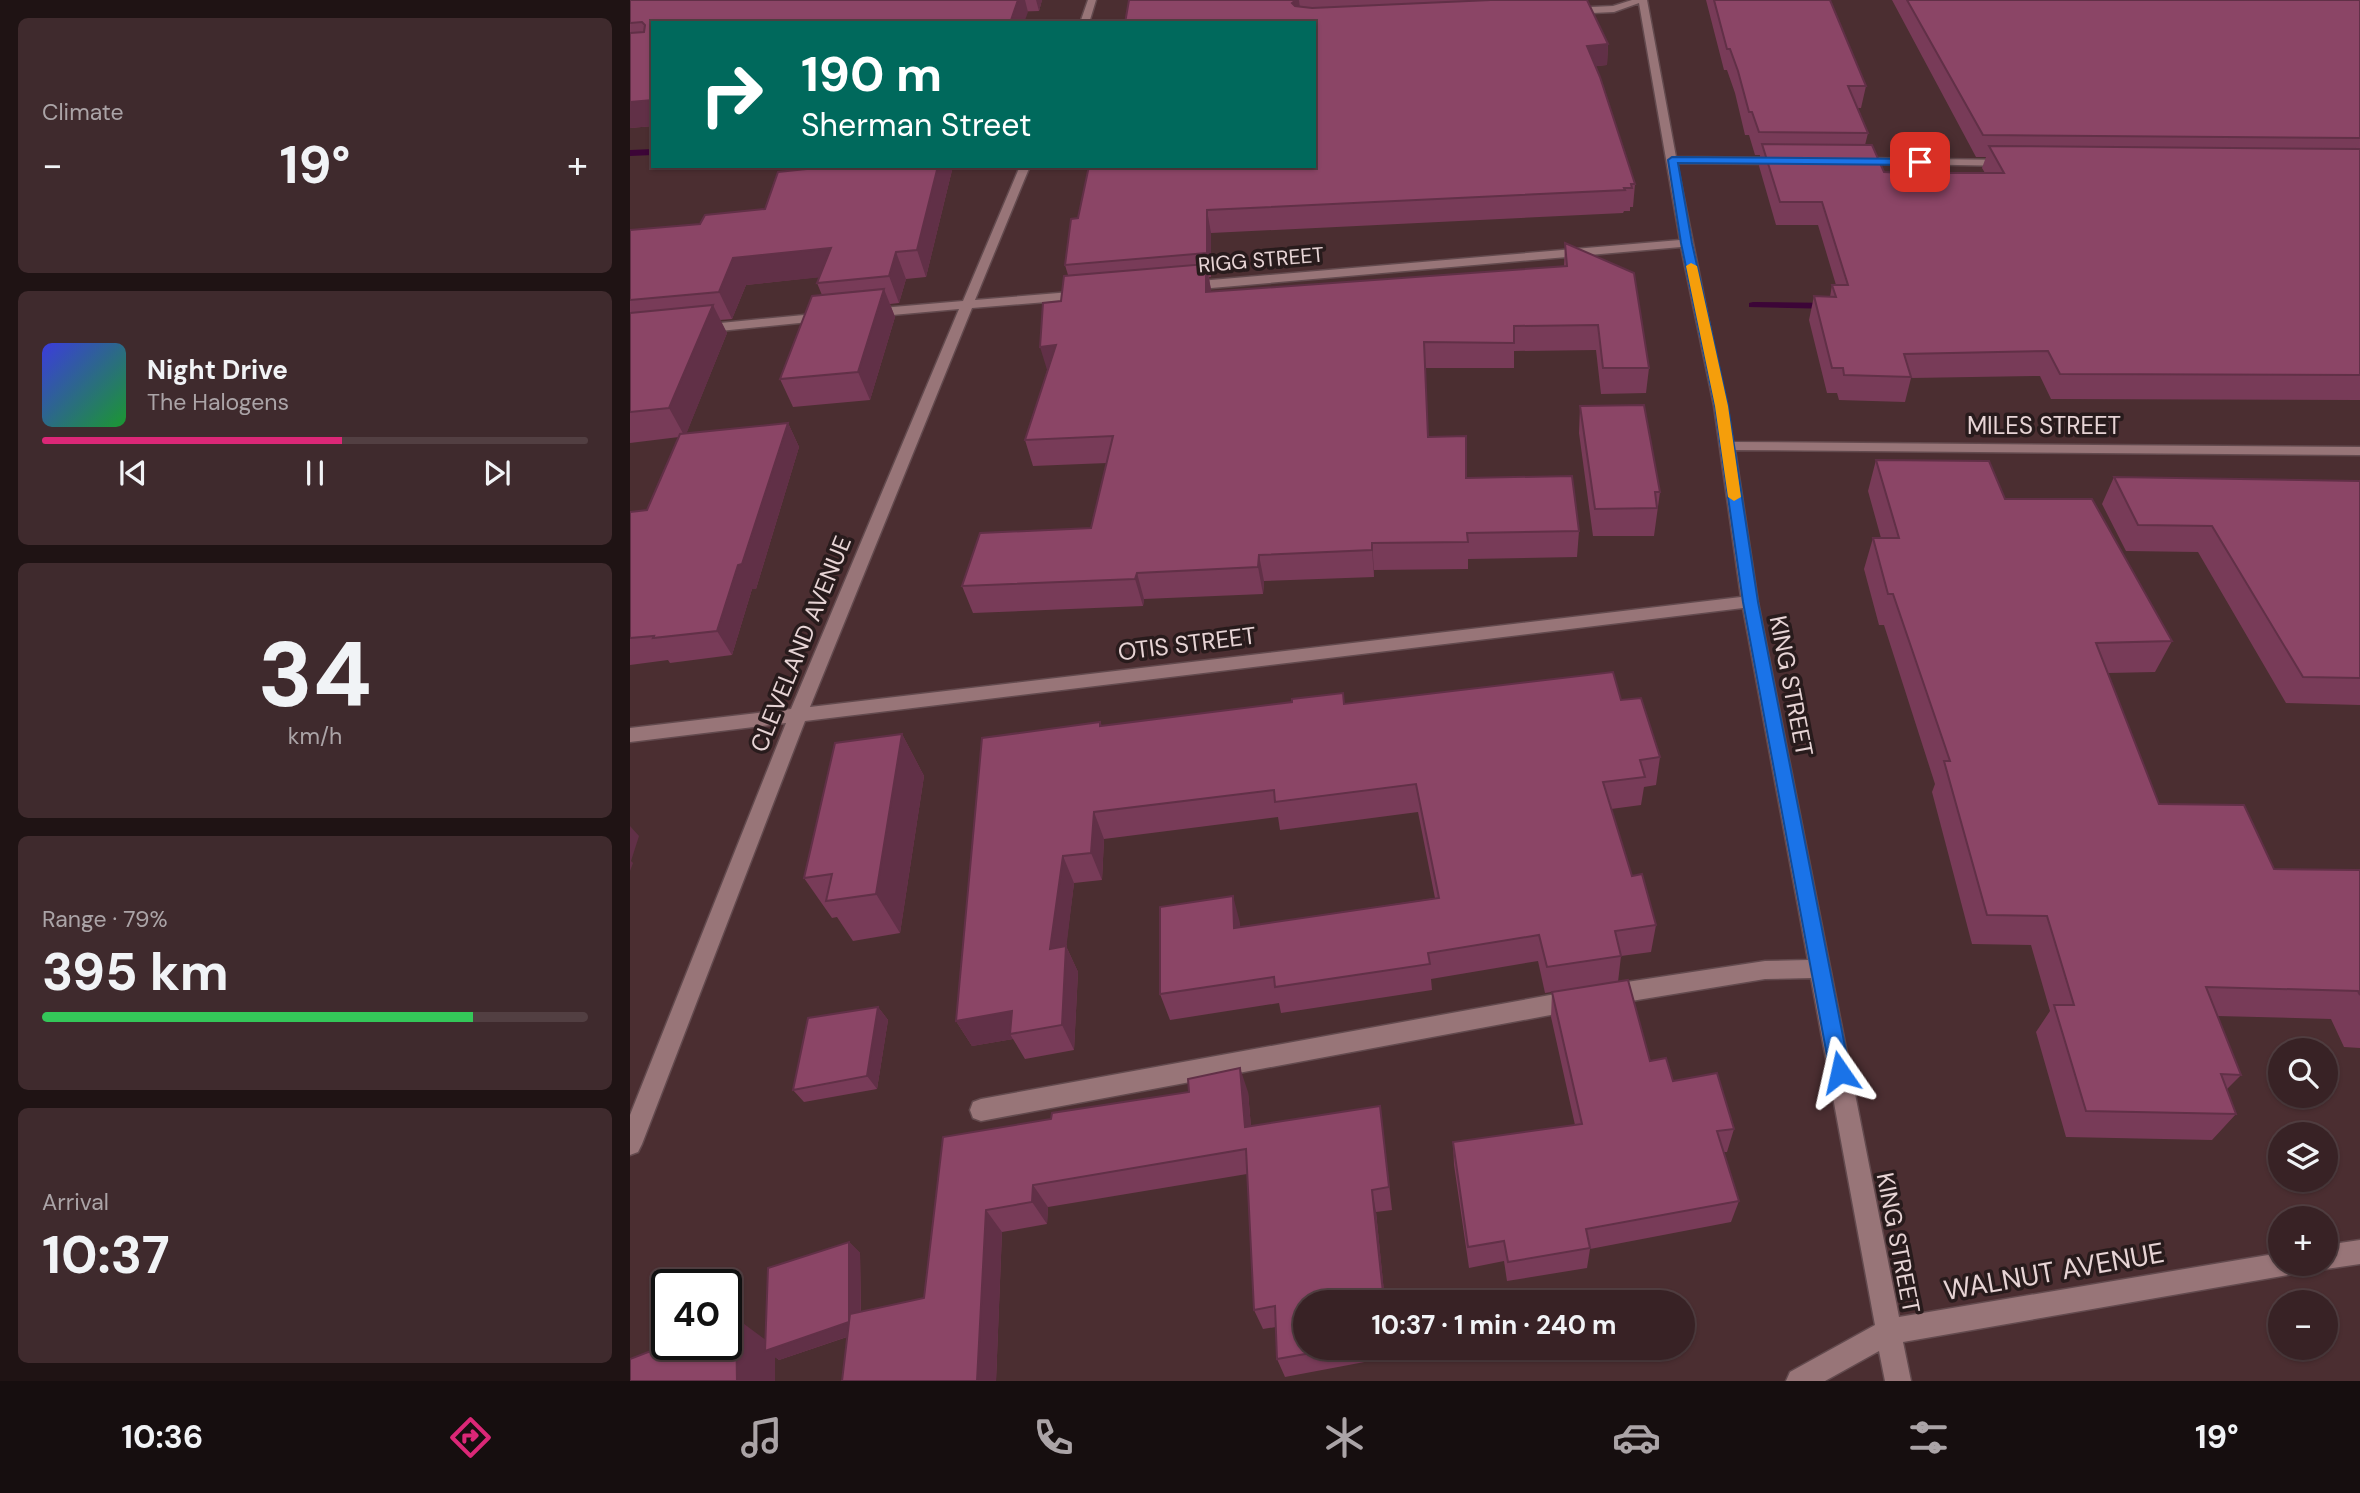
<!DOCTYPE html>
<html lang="en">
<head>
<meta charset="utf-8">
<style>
  :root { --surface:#382225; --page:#3f2a2d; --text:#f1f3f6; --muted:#aba4a7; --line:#523f42; --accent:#db2777 }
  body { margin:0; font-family:"DM Sans",sans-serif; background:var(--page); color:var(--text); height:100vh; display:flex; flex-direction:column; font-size:26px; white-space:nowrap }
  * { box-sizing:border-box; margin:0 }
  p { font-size:23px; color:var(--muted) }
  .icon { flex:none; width:38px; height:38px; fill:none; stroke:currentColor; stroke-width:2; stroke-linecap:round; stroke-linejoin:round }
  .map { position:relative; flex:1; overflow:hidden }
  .sheet { display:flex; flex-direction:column; gap:18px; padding:18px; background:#1f1314; width:630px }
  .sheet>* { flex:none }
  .banner { position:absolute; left:21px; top:21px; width:665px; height:147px; border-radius:0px; box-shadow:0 2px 5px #0004,0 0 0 2px var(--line); background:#00695c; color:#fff; overflow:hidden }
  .fabs { position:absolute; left:1638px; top:1038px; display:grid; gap:14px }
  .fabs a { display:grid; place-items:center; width:70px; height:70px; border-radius:50%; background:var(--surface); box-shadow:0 2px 5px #0004,0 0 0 2px var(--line); font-size:35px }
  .speed { position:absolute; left:21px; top:1269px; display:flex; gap:14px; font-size:35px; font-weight:700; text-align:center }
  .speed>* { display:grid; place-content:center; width:91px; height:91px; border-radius:50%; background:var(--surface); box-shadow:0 2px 5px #0004,0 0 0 2px var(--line); line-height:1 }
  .speed .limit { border:4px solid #111; border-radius:10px; background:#fff; color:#111 }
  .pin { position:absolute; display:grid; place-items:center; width:60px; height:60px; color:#fff; margin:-30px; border-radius:14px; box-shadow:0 4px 10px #0006 }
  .me { position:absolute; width:77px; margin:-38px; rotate:349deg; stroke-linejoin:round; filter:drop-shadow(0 0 5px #0008) }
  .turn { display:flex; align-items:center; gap:24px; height:147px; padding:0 35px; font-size:32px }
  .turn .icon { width:91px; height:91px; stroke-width:2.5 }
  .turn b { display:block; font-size:49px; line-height:60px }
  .big { font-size:52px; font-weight:700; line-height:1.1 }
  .sheet .tile { flex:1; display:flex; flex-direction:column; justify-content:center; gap:10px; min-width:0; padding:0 24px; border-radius:10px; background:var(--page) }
  .sheet .dial { align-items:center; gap:0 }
  .dial b { font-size:91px; line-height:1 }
  .song { display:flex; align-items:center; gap:21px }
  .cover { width:84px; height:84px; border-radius:10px; background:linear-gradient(135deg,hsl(240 70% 55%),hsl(130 70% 35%)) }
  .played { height:7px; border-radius:4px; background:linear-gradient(90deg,var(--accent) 55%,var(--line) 55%) }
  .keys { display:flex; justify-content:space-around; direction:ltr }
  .heat { display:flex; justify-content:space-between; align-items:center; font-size:38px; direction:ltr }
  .charge { height:10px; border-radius:5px; background:linear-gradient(90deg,#34c759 79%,var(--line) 0) }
  .trip { position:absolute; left:663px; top:1290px; width:402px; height:70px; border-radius:35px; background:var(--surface); box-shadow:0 2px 5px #0004,0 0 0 2px var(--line); font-weight:700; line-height:70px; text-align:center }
  .menu { display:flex; height:112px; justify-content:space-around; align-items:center; background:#160e0f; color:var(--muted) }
  .menu .icon { width:49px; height:49px }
  .menu .on { color:var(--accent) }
  .menu b { font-size:32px; color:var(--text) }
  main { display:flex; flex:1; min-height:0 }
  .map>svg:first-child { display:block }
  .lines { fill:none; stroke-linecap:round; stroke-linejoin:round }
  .stream { fill:#3c0537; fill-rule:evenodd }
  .minor-casing { stroke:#634a4e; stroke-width:3 }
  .minor { fill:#987578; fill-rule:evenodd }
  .wall { fill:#783b58 }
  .shaded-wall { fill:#613047 }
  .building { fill:#8b4566; stroke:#613047; stroke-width:2 }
  .route { fill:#1a73e8; stroke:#114b97; stroke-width:2 }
  .slow { fill:#f59e0b }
  .labels { text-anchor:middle; stroke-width:7; stroke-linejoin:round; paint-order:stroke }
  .far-street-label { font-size:21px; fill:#e7d4d5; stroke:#281b1c }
  .street-label { font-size:24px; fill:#e7d4d5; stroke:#281b1c }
  .near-street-label { font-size:28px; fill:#e7d4d5; stroke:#281b1c }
</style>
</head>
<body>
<main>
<section class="sheet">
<div class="tile"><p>Climate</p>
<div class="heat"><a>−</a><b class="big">19°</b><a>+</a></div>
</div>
<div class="tile">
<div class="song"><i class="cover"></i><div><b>Night Drive</b><p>The Halogens</p></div></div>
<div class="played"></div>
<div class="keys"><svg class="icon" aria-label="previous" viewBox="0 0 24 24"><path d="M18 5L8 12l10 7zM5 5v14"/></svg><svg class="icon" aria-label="pause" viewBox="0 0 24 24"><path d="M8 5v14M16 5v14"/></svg><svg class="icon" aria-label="next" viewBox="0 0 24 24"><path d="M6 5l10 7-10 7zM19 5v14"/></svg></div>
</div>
<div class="tile dial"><b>34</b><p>km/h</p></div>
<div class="tile"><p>Range · 79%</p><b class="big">395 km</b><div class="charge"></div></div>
<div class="tile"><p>Arrival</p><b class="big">10:37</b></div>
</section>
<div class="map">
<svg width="1730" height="1381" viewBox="0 0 1730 1381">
  <rect width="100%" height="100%" fill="#4b2e31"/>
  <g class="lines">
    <!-- stream -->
    <path class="stream" d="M23,149V155L0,156V150Z
      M1123,302L1204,303L1210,306L1204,309L1119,307V303Z"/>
    <!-- minor casing -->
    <g class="minor-casing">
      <path id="minor" d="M458,0H466L459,23H450Z
        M1002,0H1017L1046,157L1151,158L1156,161L1151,164L1047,163L1103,442L1730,447V455L1105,450L1128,602L1269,1317L1650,1253V1264H1672L1669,1273L1273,1342L1281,1381H1255L1249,1351L1195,1381H1156L1160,1372L1245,1325L1181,978L1135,979L977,1005L969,1002L966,995L969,988L977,985L1135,961L1178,960L1113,608L175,721L12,1144L8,1152L0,1155V1115L156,723L0,742V728L161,709L329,309L240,317L234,313L240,309L333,301L390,166H400L345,300L453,291L459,295L453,299L342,308L180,707L1111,597L1084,406L1051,247L558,290L552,286L558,282L1050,240L1009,3L984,12L940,14L936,11L940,8L983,6Z
        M1228,158L1379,160L1384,163L1379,166L1224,163L1223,161Z
        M195,313L201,317L199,320L70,333L64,329L70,325Z
        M942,991L950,994L953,1001L950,1008L942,1011L351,1121L343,1118L340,1110L343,1102L351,1099Z
        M1730,1240V1264L1696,1269L1687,1266L1686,1264H1696V1245Z"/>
    </g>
    <!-- minor -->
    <use href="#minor" class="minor"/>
  </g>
  <!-- wall -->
  <path class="wall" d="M0,0H412L409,11L23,23V126L0,128Z
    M499,0H957L978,44L977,65L966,66L1005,184L1003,207H1000V211H994L993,213L581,233V277H579L581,292L934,267L935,243L1019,368L1016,393L971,394L966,350L884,351V368H795L798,437L837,478L949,531L947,557L838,559V569L744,570V577L634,581L633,594L514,599L513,606L343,613L332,586L461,528L477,463L403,466L395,440L417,371L431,301L438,275L435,265L448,218L684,166Z
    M1076,0H1200L1236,86L1231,108H1228L1238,133L1235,145L1254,172L1273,173H1355L1352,168L1356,157H1346L1262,0H1730V400L1421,399L1410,376L1281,378L1275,402L1209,400L1207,393H1197L1179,320L1184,296L1200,297L1202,285H1206L1188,225H1146L1129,166L1130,155H1125L1119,135H1115L1105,93L1097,70H1094Z
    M205,166H323L296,277L276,279L269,303L260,304L265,317L240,400L163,407L150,379L192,295L187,283L189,277L116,285L102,319L90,320L97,333L56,434L158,423L169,447L126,589H122L102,655L40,663L38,660L0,665V512L17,510L49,437L0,443V230L70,224L135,209Z
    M950,406L1030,492L1024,536H963L949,433Z
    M1246,460L1375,499L1542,641L1525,672L1478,673L1529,804L1644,869L1730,870V1048L1714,1047L1701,1019L1587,1016L1611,1075L1597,1089L1606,1114L1582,1140L1436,1137L1406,1032L1420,1011L1401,945L1342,944L1302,792L1305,784L1254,625H1249L1234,569L1243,538H1251L1238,491Z
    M1484,477L1730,481V705L1656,703L1568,552L1496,551L1472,504Z
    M991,700L1030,757L1026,785L1014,787L1011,805L981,809L1002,876L1026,925L1021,952L991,956L988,982L915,993L908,961L801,979L802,990L651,1013L649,1003L540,1020L530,994L610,923V927L805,898L788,812L650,830L648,817L474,839L472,880L444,883L436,946L448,972L444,1050L395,1059L383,1039L342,1046L326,1021L470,722L472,726L714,704Z
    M272,734L294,776L270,933L223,941L207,917L202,918L174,878Z
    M922,992L1020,1061L1043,1081L1104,1129L1097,1152H1093L1109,1201L1101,1222L960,1249L957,1268L877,1281L874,1261L839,1268L824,1165L823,1142L945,1125L921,1017Z
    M248,1007L258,1020L247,1089L174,1102L163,1090Z
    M618,1092L621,1127L750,1106L762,1210L746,1212L755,1302H676V1348H760L761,1357L655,1377L647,1359L646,1327L633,1329L624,1310L617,1174L418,1207L417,1224L372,1232L366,1381H212L217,1337L149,1360L145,1357L136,1340L219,1242L230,1253L231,1312L294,1298L313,1137Z"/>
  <!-- shaded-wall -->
  <path class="shaded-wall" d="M388,0H395L398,12L394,23H380Z
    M406,0H412L409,11Z
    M666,0H669L671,17L662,3Z
    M978,44L977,65L956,67L957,46Z
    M23,100V126L0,128V102Z
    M308,166H323L296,277L287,250Z
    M577,210L581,233V277L577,253Z
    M201,248L212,275L116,285L102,319L89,292L103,258Z
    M266,252L276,279L269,303L259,276Z
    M576,264L581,289V317L576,292Z
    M254,289L265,317L240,400L228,372Z
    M83,305L97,333L55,437L39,408Z
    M426,345L418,373L410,347Z
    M158,423L169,447L126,589H122L102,655L87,631L108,565Z
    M742,543L744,570V577L742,550Z
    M629,555L634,581L633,594L628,567Z
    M507,573L514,599L513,606L505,579Z
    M272,734L294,776L270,933L246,894Z
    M464,812L474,839L472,880L461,853Z
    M0,826L9,836L1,861L3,863L0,871Z
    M433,856L444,883L433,975L420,949Z
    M603,896L610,923L612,954L604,928Z
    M436,946L448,972L444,1050L432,1025Z
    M248,1007L258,1020L247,1089L237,1076Z
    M382,1011L380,1034L383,1039L342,1046L326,1021Z
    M610,1068L618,1092L623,1151L615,1127Z
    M403,1185L418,1207L417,1224L402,1202Z
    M742,1190L746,1212L755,1302H754Z
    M356,1210L372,1232L366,1381H347Z
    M219,1242L230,1253L231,1332L149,1360L145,1357V1381H107L106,1318L144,1346Z"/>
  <!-- building -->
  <path class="building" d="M0,0H388L380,23H23V100L0,102V33L14,32L15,25L12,22L0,23Z
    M499,0H666L662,3L665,6L682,8L861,0H957L978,44L957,46L970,77L1005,184H1001L1002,188H994L995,190L577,210V253L435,265L441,219L448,218L459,166H684V23H495Z
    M1084,0H1200L1236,86H1218L1238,133L1129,132L1122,112H1119L1108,71L1100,49H1097Z
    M1277,0H1730V138L1353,135Z
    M1132,144L1242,145L1254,172L1273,173H1374L1359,146L1730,149V375L1430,374L1418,351L1274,354L1281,377L1214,375L1213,368H1202L1184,296L1206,297L1202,285H1218L1192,202H1150Z
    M205,166H308L287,250L266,252L259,276L187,283L201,248L103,258L89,292L0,300V230L70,224L75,215L135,209L148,172Z
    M935,243L1004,273L1019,368H973L968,325L884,326V343L794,342L798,437L836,436V478L942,476L949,531L837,533L838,542L742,543V550L629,555L628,567L507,573L505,579L332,586L350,533L461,528L483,436L395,440L426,345L410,347L413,303L431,301L434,276L576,264V292L937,266Z
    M254,289L228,372L150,379L182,296Z
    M83,305L39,408L0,412V313Z
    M1014,405L1030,492H1025L1027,508L965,509L950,406Z
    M158,423L112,564L108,565L87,631L23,638L24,636L0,638V512L17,510L50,434Z
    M1246,460L1359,461L1375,499H1462L1542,641L1466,643L1529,804L1614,805L1644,869L1730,870V995L1728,991L1576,987L1611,1075L1591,1074L1606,1114L1456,1111L1424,1005H1444L1417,916L1357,915L1314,761H1320L1263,594H1258L1243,538H1269Z
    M1484,477L1730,481V678L1673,677L1582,526L1508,525Z
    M983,672L991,700L1011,698L1030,757L1010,760L1015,777L973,782L1002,876L1012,874L1026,925L985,931L991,956L917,967L909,935L798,953L800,964L645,987L644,977L530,994V907L603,896L604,928L809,898L786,784L645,802L644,790L464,812L461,853L433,856L420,949L436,946L432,1025L380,1034L382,1011L326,1021L352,738L470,722V726L662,702V699L713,693L714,704Z
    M272,734L246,894L196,901L202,874L174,878L205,743Z
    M998,980L1020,1061L1036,1058L1043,1081L1087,1073L1104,1129L1087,1131L1109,1201L956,1229L960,1248L878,1262L874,1241L838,1247L823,1142L952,1124L922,992Z
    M248,1007L237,1076L163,1090L178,1018Z
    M610,1068L615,1127L750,1106L759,1187L742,1190L754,1302H676V1348H709L647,1359L645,1306L624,1310L616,1149L403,1185L402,1202L356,1210L347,1381H212L220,1314L294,1298L313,1137L421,1119L422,1113L559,1092L558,1079Z
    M219,1242V1322L135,1351L138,1268Z
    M106,1318L107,1381H0V1359L39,1344H96V1322Z"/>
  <!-- route -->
  <path class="route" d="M1042,157L1290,159L1295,162L1290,165L1048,163L1062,243L1098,406L1128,602L1220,1072L1218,1079L1210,1082L1203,1079L1200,1072L1113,602L1085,406L1051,243L1038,160Z"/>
  <!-- slow -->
  <path class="slow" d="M1061,263L1067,266L1098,406L1111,497L1104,501L1098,497L1085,406L1056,266Z"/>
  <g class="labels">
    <!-- far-street labels -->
    <g class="far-street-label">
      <text transform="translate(631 260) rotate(-5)" y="7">RIGG STREET</text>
    </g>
    <!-- street labels -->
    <g class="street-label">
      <text x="1414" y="434">MILES STREET</text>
      <text transform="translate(171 644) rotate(-68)" y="8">CLEVELAND AVENUE</text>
      <text transform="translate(557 644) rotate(-7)" y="8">OTIS STREET</text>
      <text transform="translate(1161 686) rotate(79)" y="8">KING STREET</text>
      <text transform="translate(1268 1243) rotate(79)" y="8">KING STREET</text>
    </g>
    <!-- near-street labels -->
    <g class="near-street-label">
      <text transform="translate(1424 1271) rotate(-10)" y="10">WALNUT AVENUE</text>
    </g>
  </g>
</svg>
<div class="fabs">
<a><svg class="icon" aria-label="search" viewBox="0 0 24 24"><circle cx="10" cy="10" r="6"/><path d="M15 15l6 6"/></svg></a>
<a><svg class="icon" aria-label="layers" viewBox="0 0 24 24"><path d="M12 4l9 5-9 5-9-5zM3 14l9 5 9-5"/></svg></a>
<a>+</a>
<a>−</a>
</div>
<div class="speed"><div class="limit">40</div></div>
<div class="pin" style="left:1290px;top:162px;background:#d93025"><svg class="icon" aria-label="arrive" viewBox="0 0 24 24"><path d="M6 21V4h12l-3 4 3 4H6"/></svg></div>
<svg class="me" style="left:1210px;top:1072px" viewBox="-20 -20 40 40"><path d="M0-17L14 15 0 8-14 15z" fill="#1a73e8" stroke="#fff" stroke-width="4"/></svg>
<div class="trip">10:37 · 1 min · 240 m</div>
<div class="banner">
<div class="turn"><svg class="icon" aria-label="right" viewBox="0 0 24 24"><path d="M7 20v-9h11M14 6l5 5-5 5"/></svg><div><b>190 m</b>Sherman Street</div></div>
</div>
</div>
</main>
<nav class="menu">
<b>10:36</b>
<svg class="icon on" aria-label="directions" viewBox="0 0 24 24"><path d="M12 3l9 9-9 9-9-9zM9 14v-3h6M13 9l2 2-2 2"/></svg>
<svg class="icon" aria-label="music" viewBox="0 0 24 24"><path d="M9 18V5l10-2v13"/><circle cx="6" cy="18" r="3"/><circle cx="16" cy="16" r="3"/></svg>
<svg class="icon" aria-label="phone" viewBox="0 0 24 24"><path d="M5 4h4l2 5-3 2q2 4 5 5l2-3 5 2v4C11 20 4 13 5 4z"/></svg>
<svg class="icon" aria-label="climate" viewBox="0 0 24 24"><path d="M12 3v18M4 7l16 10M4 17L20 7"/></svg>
<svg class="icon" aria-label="car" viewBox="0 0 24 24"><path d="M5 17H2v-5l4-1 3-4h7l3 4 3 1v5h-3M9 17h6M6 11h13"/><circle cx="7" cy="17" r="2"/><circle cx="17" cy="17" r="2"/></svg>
<svg class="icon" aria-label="filters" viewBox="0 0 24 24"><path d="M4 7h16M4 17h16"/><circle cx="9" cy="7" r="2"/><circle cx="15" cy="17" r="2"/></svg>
<b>19°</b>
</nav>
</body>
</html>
